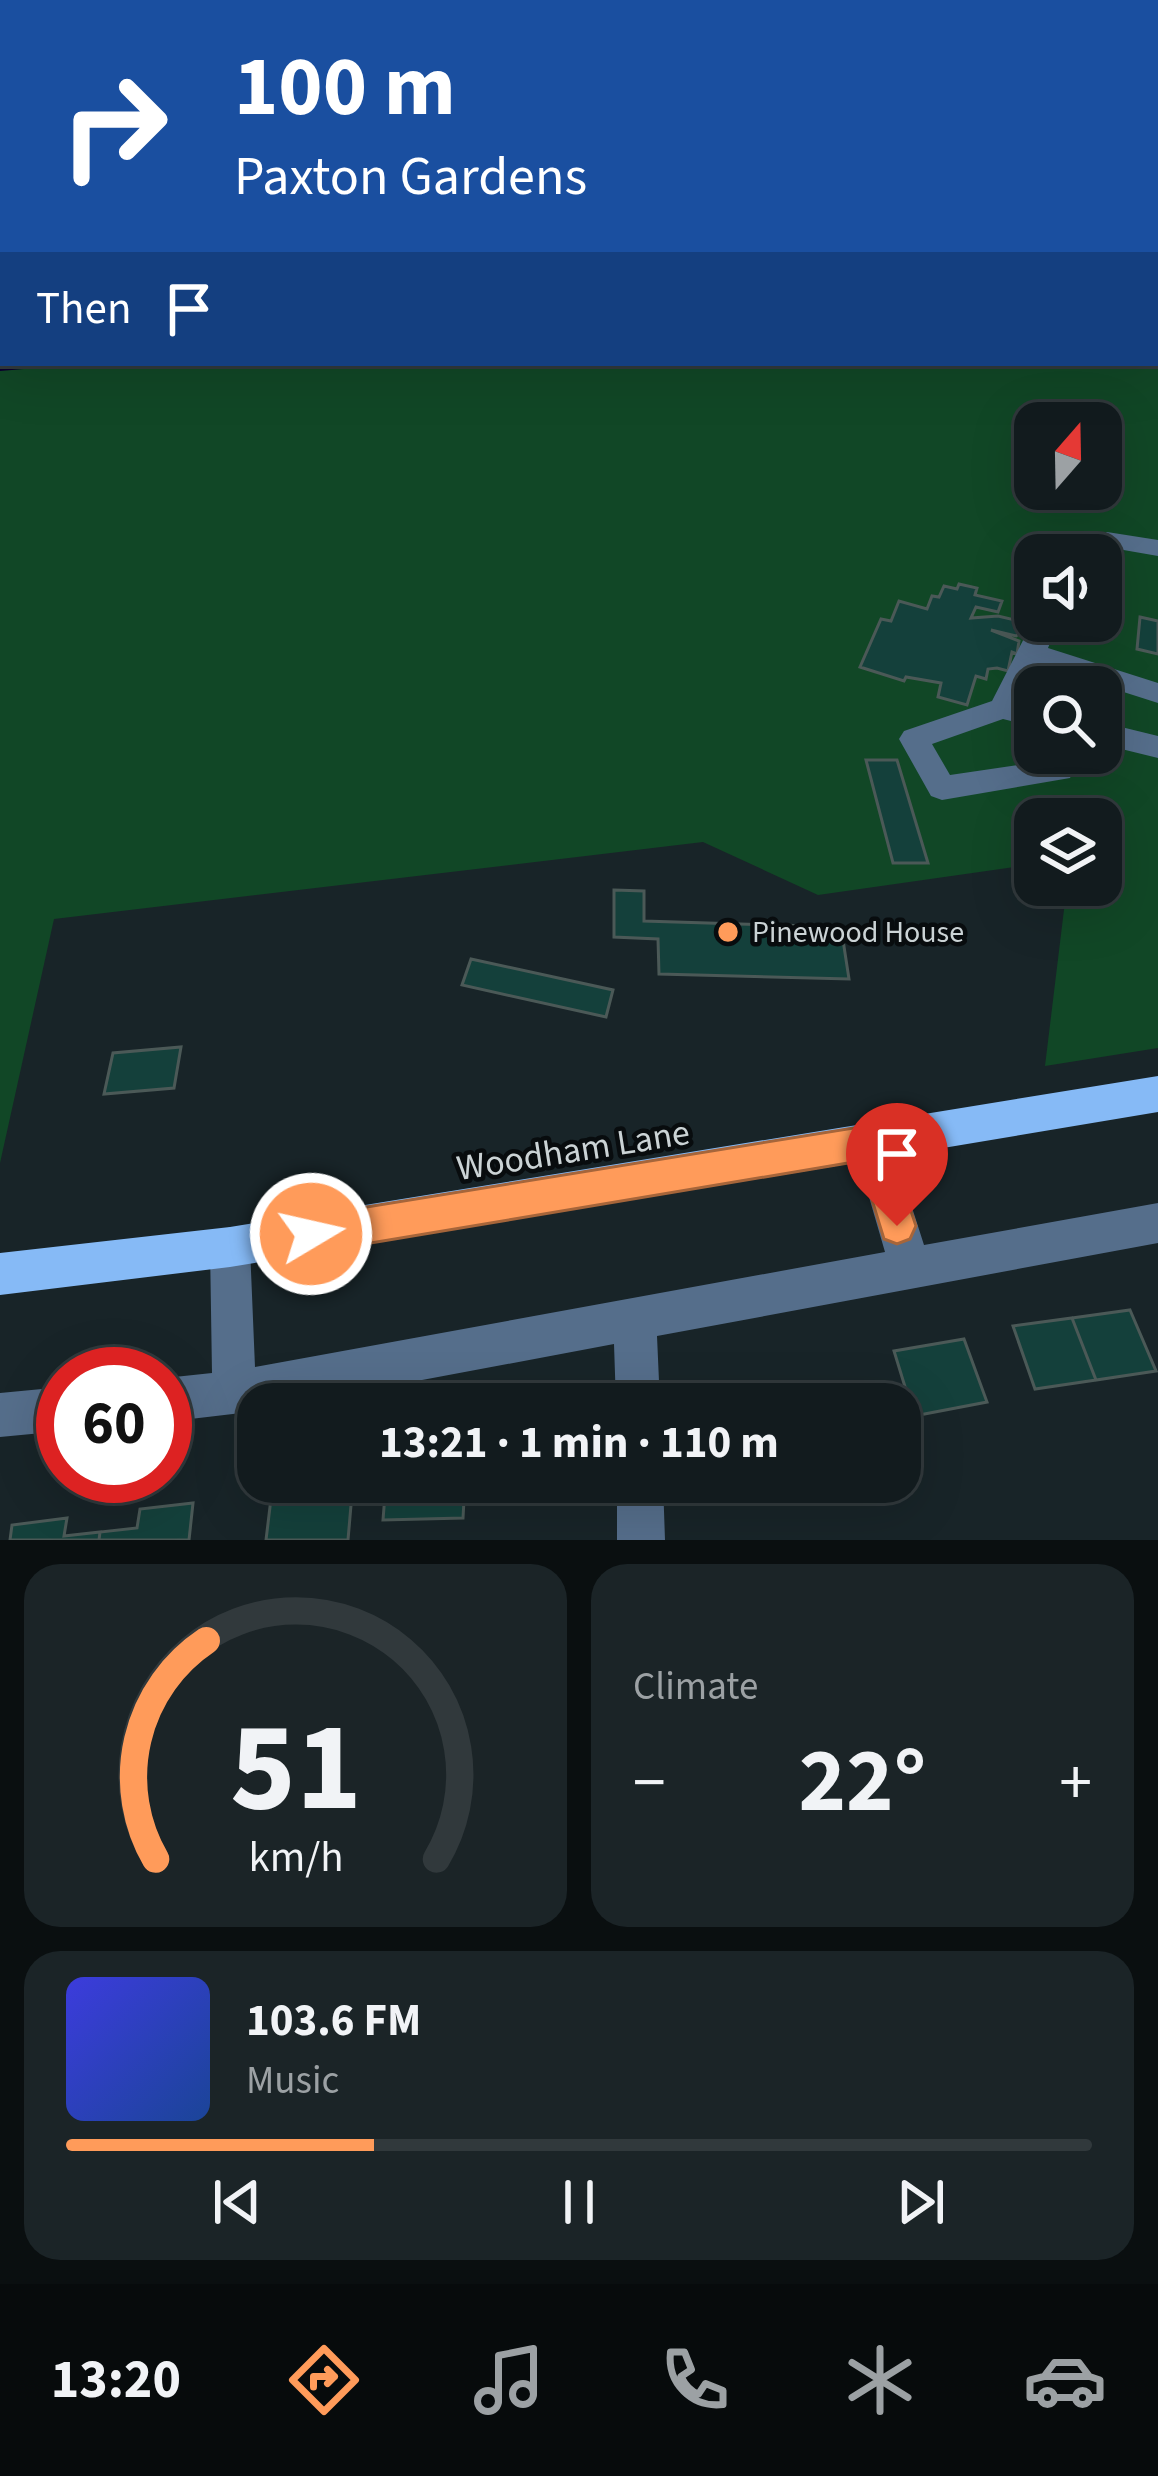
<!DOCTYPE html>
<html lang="en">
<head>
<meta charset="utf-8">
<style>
  :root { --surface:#121b1e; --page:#1b2427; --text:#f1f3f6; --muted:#9ca1a4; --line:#31393c; --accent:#ff9b5a }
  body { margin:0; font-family:"Source Sans 3",sans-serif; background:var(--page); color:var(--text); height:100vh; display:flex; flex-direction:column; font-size:45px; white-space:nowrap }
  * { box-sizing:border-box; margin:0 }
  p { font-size:39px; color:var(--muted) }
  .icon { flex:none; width:66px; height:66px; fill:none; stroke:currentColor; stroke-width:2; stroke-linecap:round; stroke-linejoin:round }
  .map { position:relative; height:1540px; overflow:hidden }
  .sheet { display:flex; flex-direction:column; gap:24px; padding:24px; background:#0a0f10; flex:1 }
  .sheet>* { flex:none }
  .banner { position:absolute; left:0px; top:0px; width:1158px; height:366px; box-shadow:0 12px 48px #0002,0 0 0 3px var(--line); background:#1a4fa0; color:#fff; overflow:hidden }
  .needle { width:78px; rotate:20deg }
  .fabs { position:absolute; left:1014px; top:402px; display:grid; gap:24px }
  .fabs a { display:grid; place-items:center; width:108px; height:108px; border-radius:24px; background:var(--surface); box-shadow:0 12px 48px #0002,0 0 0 3px var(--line); font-size:60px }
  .speed { position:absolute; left:36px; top:1347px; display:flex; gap:24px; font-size:60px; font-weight:700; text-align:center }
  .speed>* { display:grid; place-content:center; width:156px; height:156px; border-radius:50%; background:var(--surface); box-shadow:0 12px 48px #0002,0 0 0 3px var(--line); line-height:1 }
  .speed .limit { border:18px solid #d22; background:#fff; color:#111 }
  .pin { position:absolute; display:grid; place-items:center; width:102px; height:102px; color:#fff; margin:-123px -51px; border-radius:50% 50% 50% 0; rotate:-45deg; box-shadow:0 0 12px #0007 }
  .pin .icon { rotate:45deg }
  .me { position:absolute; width:132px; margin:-66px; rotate:81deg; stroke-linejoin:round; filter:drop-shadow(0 0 9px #0008) }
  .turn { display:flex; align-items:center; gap:42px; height:252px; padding:0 36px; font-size:54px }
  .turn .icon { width:156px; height:156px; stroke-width:2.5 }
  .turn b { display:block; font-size:84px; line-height:102px }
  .then { display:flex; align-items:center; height:114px; padding:0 36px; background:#0003; gap:24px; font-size:45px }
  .big { font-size:90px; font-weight:700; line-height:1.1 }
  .sheet .widget { flex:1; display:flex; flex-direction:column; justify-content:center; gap:18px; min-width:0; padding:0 42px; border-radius:36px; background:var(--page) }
  .sheet .dial { align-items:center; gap:0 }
  .dial svg { height:312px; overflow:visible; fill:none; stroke:var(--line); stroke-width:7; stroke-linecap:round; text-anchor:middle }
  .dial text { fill:var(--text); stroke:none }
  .song { display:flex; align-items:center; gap:36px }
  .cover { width:144px; height:144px; border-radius:18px; background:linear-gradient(135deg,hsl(240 70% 55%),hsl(220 70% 35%)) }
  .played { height:12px; border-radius:6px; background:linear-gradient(90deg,var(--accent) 30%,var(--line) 30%) }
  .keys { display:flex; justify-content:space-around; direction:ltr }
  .heat { display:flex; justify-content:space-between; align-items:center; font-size:66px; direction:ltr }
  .sheet .tiles { flex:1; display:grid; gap:24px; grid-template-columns:1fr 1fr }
  .widget:last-child { grid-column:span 2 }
  .trip { position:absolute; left:237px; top:1383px; width:684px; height:120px; border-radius:36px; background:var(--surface); box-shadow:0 12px 48px #0002,0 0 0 3px var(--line); font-weight:700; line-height:120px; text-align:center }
  .tab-bar { display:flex; height:192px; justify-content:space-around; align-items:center; background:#070b0c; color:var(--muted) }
  .tab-bar .icon { width:84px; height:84px }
  .tab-bar .on { color:var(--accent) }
  .tab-bar b { font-size:54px; color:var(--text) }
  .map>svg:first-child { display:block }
  .green { fill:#114726; fill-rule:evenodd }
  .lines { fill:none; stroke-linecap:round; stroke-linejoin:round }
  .stream-far1 { stroke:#0b002e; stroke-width:4.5 }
  .stream { stroke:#0b002e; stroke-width:6 }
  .building { fill:#14403b; stroke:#4b5957; stroke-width:3 }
  .minor { fill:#556e8b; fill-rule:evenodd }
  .major { fill:#86baf6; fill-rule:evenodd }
  .route { fill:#ff9b5a; stroke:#a6653a; stroke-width:3 }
  .poi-dot { fill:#ff9b5a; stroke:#080c0e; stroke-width:4.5 }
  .labels { text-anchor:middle; stroke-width:9; stroke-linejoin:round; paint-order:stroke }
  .poi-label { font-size:30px; fill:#cbd3d5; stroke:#080c0e; text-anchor:start }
  .near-street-label { font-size:36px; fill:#cbd3d5; stroke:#080c0e }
</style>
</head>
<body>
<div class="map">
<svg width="1158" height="1540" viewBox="0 0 1158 1540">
  <rect width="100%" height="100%" fill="#182428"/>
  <!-- green -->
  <path class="green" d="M0,0H1158V1048L1045,1066L1067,885H1101V819H1035V864L818,895L703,842L54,919L0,1163ZM3,3H1155V363H3ZM1035,423H1101V489H1035ZM1035,555H1101V621H1035ZM1035,687H1101V753H1035Z"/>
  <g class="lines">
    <!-- stream-far1 -->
    <path class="stream-far1" d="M634,0L647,3
      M153,3L162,0"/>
    <!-- stream -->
    <path class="stream" d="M0,324L3,316
      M0,368L58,363"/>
  </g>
  <!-- building -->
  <path class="building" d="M959,584L977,588L975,595L1002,601L998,612L976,607L971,618L998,616L1023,622L1022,632L1016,636L991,630L1019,641L1017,654L1012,652L1008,671L997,668L988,669L986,679L976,676L967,705L938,697L941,683L906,677L904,681L860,667L881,619L891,621L899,601L927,609L932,596L939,597L944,586L957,589Z
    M1140,617L1158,621V654L1137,649Z
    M866,760H897L928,863H893Z
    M614,890L644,891V921L841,927L849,979L659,974L658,939L614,937Z
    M471,959L613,990L606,1017L462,985Z
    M181,1047L174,1088L104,1094L113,1053Z
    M1130,1310L1156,1371L1096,1380L1072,1318Z
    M1072,1318L1096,1380L1035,1389L1013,1326Z
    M964,1339L987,1402L914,1416L894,1351Z
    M273,1482H353L348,1540H266Z
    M386,1482H465L463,1518L383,1520Z
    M491,1482H570V1493L491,1491Z
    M193,1503L189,1540H99L100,1532L137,1528L140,1509Z
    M67,1518L64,1536L100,1532L99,1540H10L12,1525Z"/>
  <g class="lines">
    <!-- minor -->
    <path class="minor" d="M1107,532L1158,540V556L1112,548L1101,556L1073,555Z
      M1035,617V621H1059L1048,648L1158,683V703L1039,665L1019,702L1035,707V727L1003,719L932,744L950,775L1059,759L1070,762L1074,770L1070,778L942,800L931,796L899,739L904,731L992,701Z
      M1101,722L1158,736V758L1101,744Z
      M872,1123L886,1129L891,1142L924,1245L1158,1203V1243L657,1336L660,1404H616L614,1344L294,1404H258V1411L165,1422V1378L212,1373L210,1247L216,1233L230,1227L244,1233L250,1247L255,1367L885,1252L853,1142L858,1129Z
      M63,1387V1431L0,1437V1393Z
      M617,1482H663L665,1540H617Z"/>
    <!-- major -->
    <path class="major" d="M1158,1076V1112L230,1267L0,1295V1253L230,1227Z"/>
  </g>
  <!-- route -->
  <path class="route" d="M872,1125L884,1130L916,1226L910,1239L897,1244L884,1239L860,1161L311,1253L298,1247L292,1234L298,1221L311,1216Z"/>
  <!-- markers -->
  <circle class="poi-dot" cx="728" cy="932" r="12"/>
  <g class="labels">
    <!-- poi labels -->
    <g class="poi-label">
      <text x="752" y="942">Pinewood House</text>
    </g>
    <!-- near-street labels -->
    <g class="near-street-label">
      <text transform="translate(573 1149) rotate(-9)" y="13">Woodham Lane</text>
    </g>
  </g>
</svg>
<div class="fabs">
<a><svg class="needle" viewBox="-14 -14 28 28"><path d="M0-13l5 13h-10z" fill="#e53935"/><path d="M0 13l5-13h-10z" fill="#9ca1a4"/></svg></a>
<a><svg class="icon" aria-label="sound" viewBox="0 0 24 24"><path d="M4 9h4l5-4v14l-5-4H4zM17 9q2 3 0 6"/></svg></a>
<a><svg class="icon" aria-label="search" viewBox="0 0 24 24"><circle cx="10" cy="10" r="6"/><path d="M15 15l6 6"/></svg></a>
<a><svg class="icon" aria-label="layers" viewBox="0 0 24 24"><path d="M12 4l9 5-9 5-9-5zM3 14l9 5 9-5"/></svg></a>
</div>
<div class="speed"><div class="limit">60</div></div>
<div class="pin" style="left:897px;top:1226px;background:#d93025"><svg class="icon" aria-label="arrive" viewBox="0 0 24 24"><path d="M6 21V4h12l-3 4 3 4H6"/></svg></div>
<svg class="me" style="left:311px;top:1234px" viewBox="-20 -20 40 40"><circle r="17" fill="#ff9b5a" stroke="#fff" stroke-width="3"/><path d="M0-11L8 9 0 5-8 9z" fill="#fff"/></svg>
<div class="trip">13:21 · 1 min · 110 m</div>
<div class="banner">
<div class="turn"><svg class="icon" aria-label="right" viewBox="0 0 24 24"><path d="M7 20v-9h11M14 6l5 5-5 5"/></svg><div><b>100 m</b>Paxton Gardens</div></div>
<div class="then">Then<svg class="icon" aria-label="arrive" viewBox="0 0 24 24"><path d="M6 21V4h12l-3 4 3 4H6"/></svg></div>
</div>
</div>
<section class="sheet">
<div class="tiles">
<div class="widget dial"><svg viewBox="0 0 100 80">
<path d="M14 69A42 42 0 1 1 86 69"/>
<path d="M14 69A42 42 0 0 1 27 13" stroke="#ff9b5a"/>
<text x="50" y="56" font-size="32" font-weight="700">51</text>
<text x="50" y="72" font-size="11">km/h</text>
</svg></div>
<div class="widget"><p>Climate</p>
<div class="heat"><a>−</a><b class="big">22°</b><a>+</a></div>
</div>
<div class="widget">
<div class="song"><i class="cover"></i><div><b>103.6 FM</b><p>Music</p></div></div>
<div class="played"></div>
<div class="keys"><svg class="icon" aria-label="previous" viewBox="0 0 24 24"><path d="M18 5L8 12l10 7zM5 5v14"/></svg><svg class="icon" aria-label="pause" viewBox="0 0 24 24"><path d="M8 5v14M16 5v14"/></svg><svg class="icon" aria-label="next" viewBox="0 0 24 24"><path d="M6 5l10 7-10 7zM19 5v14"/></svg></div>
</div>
</div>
</section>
<nav class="tab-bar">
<b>13:20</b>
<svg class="icon on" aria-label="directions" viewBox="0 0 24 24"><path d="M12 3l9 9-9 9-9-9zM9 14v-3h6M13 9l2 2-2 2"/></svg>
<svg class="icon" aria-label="music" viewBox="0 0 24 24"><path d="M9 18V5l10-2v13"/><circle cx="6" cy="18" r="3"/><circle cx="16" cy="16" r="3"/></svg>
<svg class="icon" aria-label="phone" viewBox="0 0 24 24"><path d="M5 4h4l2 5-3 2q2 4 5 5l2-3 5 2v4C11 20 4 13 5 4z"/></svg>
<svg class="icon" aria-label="climate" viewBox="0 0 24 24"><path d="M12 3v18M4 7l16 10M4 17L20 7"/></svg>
<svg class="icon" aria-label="car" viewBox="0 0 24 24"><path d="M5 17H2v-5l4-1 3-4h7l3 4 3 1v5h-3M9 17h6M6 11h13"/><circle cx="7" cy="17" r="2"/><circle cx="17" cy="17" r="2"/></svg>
</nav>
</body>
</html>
